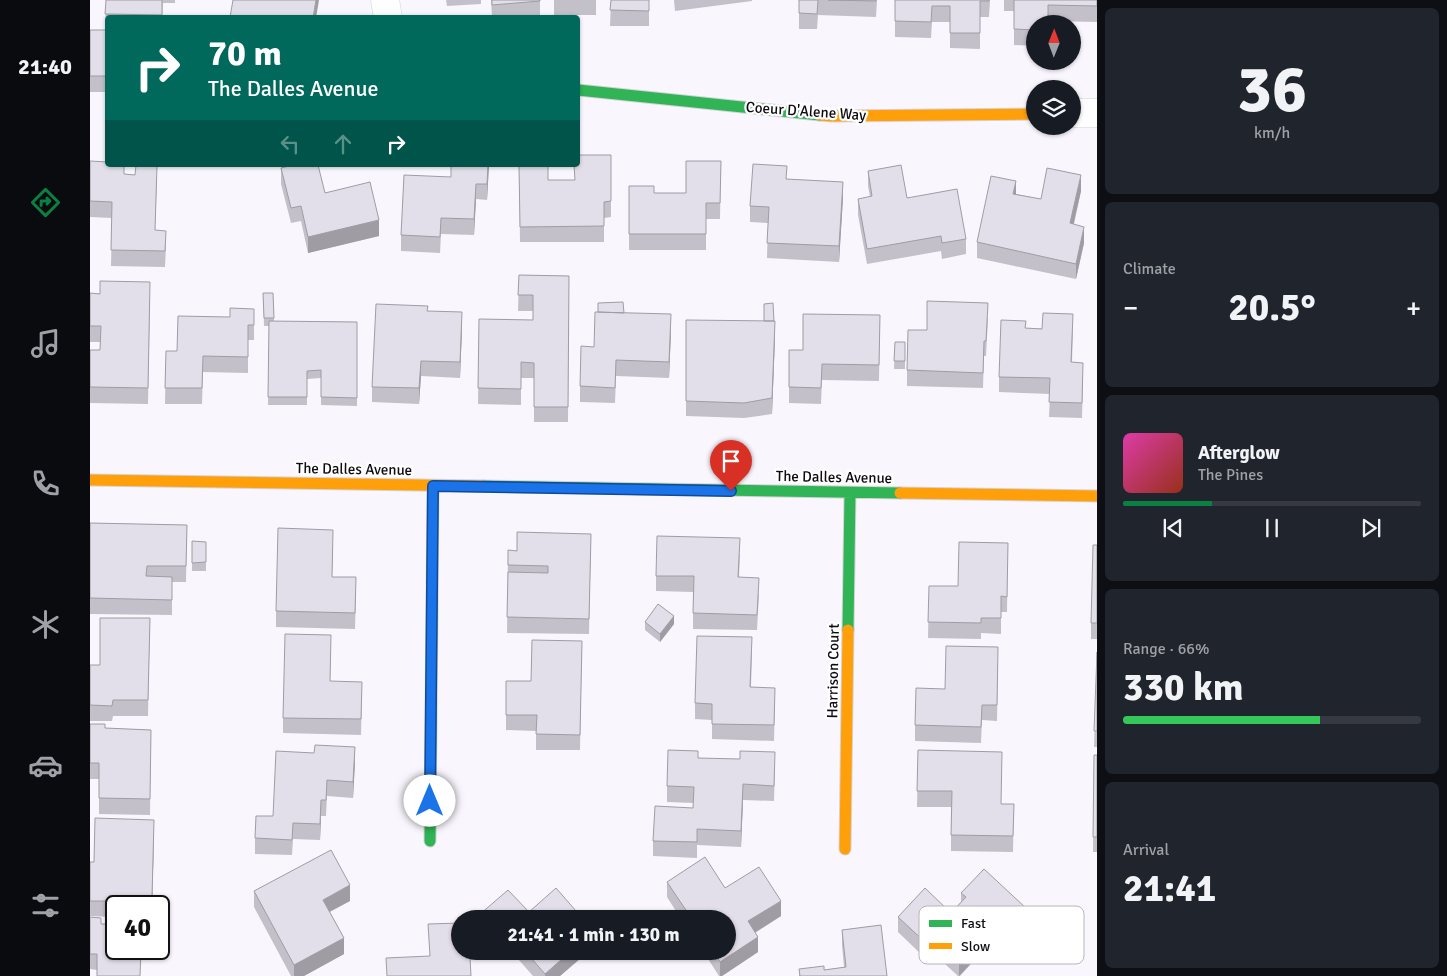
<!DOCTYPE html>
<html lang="en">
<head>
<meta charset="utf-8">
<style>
  :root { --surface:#171b24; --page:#20242c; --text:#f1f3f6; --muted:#9ea1a6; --line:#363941; --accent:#0b8043 }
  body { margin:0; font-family:Signika,sans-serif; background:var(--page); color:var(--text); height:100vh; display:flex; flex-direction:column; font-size:19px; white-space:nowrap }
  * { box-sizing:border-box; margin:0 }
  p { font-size:16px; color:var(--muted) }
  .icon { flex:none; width:28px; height:28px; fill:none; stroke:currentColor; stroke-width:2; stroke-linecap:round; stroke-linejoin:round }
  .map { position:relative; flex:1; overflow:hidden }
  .panel { display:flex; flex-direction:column; gap:8px; padding:8px; background:#0d0f14; width:350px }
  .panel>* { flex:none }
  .guide { position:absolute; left:15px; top:15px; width:475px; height:152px; border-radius:5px; box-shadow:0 1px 4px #0004; background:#00695c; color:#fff; overflow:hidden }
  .needle { width:32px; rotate:1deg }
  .tools { position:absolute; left:936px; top:15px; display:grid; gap:10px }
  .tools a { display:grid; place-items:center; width:55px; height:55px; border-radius:50%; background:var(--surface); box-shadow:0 1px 4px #0004; font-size:25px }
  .speed { position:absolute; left:15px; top:895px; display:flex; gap:10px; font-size:25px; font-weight:700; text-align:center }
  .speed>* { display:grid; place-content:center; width:65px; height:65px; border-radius:50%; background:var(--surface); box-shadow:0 1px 4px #0004; line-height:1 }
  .speed .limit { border:2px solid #111; border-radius:8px; background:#fff; color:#111 }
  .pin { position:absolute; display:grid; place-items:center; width:42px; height:42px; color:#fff; margin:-51px -21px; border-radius:50% 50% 50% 0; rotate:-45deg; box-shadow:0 0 5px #0007 }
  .pin .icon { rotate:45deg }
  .me { position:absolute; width:55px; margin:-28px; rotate:0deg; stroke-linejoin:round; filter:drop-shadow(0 0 4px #0008) }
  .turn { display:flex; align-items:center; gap:18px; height:105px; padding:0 20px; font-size:22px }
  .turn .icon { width:65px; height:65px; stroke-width:2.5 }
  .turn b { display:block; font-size:35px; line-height:42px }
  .lanes { display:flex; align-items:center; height:48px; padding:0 20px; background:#0003; justify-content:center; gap:25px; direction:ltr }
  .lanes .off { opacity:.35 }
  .big { font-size:38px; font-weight:700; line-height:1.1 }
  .panel .card { flex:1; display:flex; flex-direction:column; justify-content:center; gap:8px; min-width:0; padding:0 18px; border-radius:8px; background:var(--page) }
  .panel .dial { align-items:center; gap:0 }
  .dial b { font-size:65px; line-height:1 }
  .song { display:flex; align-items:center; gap:15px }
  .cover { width:60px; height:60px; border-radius:8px; background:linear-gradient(135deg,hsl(320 70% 55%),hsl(10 70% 35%)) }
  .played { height:5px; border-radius:2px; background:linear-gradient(90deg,var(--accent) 30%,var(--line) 30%) }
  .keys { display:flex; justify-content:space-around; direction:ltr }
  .heat { display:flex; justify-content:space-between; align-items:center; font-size:28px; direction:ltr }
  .charge { height:8px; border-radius:4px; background:linear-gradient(90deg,#34c759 66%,var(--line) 0) }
  .trip { position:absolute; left:361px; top:910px; width:285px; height:50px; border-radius:25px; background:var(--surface); box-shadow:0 1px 4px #0004; font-weight:700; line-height:50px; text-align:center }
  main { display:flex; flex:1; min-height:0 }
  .tabs { display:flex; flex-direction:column; width:90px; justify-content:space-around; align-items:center; background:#090b0e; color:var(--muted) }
  .tabs .icon { width:35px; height:35px }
  .tabs .current { color:var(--accent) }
  .tabs b { font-size:22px; color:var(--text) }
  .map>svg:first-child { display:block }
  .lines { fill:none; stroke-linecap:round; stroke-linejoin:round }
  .street-casing { stroke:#d4d2d7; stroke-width:29 }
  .fast-casing { stroke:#d4d2d7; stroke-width:13 }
  .slow-casing { stroke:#d4d2d7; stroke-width:13 }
  .street { stroke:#fefeff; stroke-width:28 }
  .fast { stroke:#30b455; stroke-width:11 }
  .slow { stroke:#ff9f0a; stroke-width:11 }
  .wall { fill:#c3c0c9 }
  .shaded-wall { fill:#9f9ca4 }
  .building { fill:#e3dfea; stroke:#9f9ca4 }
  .route-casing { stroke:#114b97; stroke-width:12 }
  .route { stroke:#1a73e8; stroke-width:9 }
  .labels { text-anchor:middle; stroke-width:4.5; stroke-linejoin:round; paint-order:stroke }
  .street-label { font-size:15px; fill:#0e0c11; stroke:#fff }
  .key { fill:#fff; stroke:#b7b6b8; stroke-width:1 }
  .key-label { font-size:14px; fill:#0e0c11 }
</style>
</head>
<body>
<main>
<nav class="tabs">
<b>21:40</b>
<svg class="icon current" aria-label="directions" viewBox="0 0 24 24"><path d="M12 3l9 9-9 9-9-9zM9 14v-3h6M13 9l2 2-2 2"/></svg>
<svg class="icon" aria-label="music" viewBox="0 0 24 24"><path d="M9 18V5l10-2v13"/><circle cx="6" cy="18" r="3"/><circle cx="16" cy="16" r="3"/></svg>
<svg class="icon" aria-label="phone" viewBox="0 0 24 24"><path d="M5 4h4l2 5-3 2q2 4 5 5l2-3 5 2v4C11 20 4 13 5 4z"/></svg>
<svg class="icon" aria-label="climate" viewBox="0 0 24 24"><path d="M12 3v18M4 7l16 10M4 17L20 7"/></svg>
<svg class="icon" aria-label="car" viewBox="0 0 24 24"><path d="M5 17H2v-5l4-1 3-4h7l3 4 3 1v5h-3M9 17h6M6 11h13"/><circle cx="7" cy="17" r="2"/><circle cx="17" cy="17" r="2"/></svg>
<svg class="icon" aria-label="filters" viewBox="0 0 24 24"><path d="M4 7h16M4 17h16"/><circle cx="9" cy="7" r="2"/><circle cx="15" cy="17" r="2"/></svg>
</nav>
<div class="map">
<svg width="1007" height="976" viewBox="0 0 1007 976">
  <rect width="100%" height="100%" fill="#f9f7fd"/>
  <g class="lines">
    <!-- street casing -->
    <g class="street-casing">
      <path id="street" d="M295,0L298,18
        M982,113H1007"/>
    </g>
    <!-- fast casing -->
    <g class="fast-casing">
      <path id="fast" d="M488,90L730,115
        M393,486L810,493
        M758,630L760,493
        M340,841L343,486"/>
    </g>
    <!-- slow casing -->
    <g class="slow-casing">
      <path id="slow" d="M730,115L742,116L945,114
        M0,480L393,486
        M810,493L1007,496
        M755,849L758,630"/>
    </g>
    <!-- street -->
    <use href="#street" class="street"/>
    <!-- fast -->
    <use href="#fast" class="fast"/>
    <!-- slow -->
    <use href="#slow" class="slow"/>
  </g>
  <!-- wall -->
  <path class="wall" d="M16,0H85V3H73L72,18H18V30H15Z
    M356,0H391V4L357,6Z
    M401,0H450V17L402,18Z
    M464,0H506V15H464Z
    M521,0H559V26H520Z
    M584,0H662V1L585,11Z
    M709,0H787L786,17L728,15L727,29H709Z
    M805,0H900L899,17H890V49L860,48V22H842L841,38L805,37Z
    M914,0H1007V22L958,21L945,24V46L924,45V11H914Z
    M0,30H18V92H0Z
    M521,155V217L514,218V242H430L429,166L458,180H484Z
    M0,161L34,174L67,180L65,230L76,246L75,267L21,266L22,218L0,217Z
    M631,161L630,219H616V250H539V186L564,193H596Z
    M399,165L397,200L386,199L384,235L351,234L350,253L311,251V235L361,177Z
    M191,168L235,193L289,236L218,253L211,221L201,223L191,184Z
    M778,171L876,239V254L852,259L851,251L777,264L768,215V199L780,197L778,186Z
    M697,179L753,198L749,262L677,258L678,223L660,222V206Z
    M991,191L984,224L994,243L986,279L887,258V242L926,194L951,199Z
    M429,275L479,276L478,422H444V378H431V405L388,404L389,319L443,320V311H428Z
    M0,293L60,298L58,404L0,403V350H10V342H0Z
    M173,293H183L184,321L267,322V406L231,405V378L217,379V405H178L179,326H174Z
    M164,309V340H158V373L113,372L112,404H75L76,351H87L140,317Z
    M338,311L372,328L370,378L331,376L329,404L282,402V387Z
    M508,312L534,313L581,330L579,378L526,376L525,403L490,402V386L504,347Z
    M790,315L789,381L732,380L731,404L699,403V350H713Z
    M898,318L896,356H894L893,388L817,386V370L837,330Z
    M596,320L685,337L682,414L654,418L596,416Z
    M936,328L983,330L982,362L993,378L992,418L959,417L960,394L909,392V377Z
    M805,342H815V369H804Z
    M0,523L97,525L96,582H82V615L0,614Z
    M501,534L499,634L417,633L418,550L427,551Z
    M102,541L116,542V571H102Z
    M918,543L917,612H911V634L891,633V639L838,638L839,586H868Z
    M1007,545V639H1001V623Z
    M243,546L242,577L266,593L265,629L186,627V611Z
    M650,554L649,577L669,594L667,630L603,629V592L566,591V576Z
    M60,618L58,716H23L22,721H0V665H10Z
    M555,622L584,624L570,642L555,630Z
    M492,641L490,750H446V731L416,730V681H441Z
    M241,651L240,681L272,697L271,735L193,733V718Z
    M1007,652V747H1004Z
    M662,653L661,687L685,704L684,741L622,739V720L605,719V703Z
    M908,663L907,721L892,720L891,743L825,741V725L855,689Z
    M0,724L15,728L61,730L60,815L9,814V779H0Z
    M828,750L911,804H924L923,852L861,851V807H827Z
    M1004,755H1007V852H1003Z
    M608,758L685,768L684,801L653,800L651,847L607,845V858L563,856V841L603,808L604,803L577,802V786Z
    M265,762L263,798L237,796L236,816H231L230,840L203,839L202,855L165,854V838L183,816Z
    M64,836L62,906H26V912H19V917L0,916V862H4Z
    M577,882L635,888L691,916L665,933L668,952L632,976H629L613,951H638V919H591L577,897Z
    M164,891L260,901L240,912L254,954L214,976H201L164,907Z
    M871,893L937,925L903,962L892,952L870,976H868L842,952L836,959L808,932V917L861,913L871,902Z
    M0,917L11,918L7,970L0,969Z
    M752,930L797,976H709V969L734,970L754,967L752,945Z
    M421,951H499L470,976H443Z"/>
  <!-- shaded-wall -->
  <path class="shaded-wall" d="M226,0H229L226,18H223Z
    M398,165H399L397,200V184Z
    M991,175V191L980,239V223Z
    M926,181V197L923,194Z
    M753,182V198L749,262V246Z
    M386,184V199L384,235V219Z
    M289,220V236L218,253V237Z
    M994,227V243L986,279V264Z
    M372,312V328L370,378V362Z
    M581,314V330L579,378V362Z
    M685,321V337L682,414V398Z
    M331,361V376L329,404V388Z
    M584,616V624L570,642V634Z
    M265,747V762L263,798V782Z
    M653,784V800L651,847V831Z
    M231,800V816L230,840V824Z
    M64,820V836L62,906V897Z
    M260,885V901L233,915V900Z
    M691,901V916L658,937V921Z
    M937,909V925L903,962V946Z
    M842,936V952L836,959V943Z
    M892,936V952L869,976V961Z
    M668,937V952L632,976H630V962Z
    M254,938V954L214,976H204V965Z
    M481,951H499L470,976H455V974Z"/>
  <!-- building -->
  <path class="building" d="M16,0H72V15L15,14Z
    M143,0H226L223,18H144L140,17Z
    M402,0H450V1L402,5Z
    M521,0H559V11L520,10Z
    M709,0H728L727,14L709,13Z
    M738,0H786V1Z
    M805,0H899V1H890V33H860V6H842L841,22L805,21Z
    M924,0H1007V6L958,5V24H945V30L924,29Z
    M0,30H18V76H0Z
    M488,155H521V201L514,202V226L430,227L429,166H458V180H485L484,165H488Z
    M0,161L18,162V165H34V174L45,175L46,165H67L65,230L76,231L75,251L21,250L22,202L0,201Z
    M596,161H631L630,203H616V234H539V186H564V193H596Z
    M663,164L697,166L696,179L753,182L749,246L677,243L679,207L660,206Z
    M203,165H228L235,193L280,182L289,220L218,237L211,206L201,208L191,168Z
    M361,165H398L397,184H386L384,219L351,218L350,237L311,235L314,175L361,177Z
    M811,165L817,198L867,189L876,239L852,243L851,236L777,249L768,199L782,196L778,171Z
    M957,168L991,175L980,223L994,227L986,264L887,242L901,176L926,181L923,194L951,199Z
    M429,275L479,276L478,407H444V363L431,362V389L388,388L389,319L443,320V295H428Z
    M10,281L60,282L58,388L0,387V350H10L11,326H0V293L10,294Z
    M173,293H183L184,318H174Z
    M837,301L898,303L896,341H894L893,373L817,370L818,330H837Z
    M533,302L534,313L508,312V303Z
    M683,303L684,321H674V304Z
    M286,304L338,306L337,311L372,312L370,362L331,361L329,388L282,387Z
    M140,308L164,309V325H158V357L113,356L112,388H75L76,351H87L88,316L140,317Z
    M505,312L581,314L579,362L526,360L525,388L490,386L491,346L504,347Z
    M953,313L983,314L981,362L993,363L992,403L959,402L960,378L909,377L911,320L936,321L935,328L952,329Z
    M713,314L790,315L789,365L732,364L731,388L699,387V350H713Z
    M596,320L685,321L682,398L654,403L596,401Z
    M179,321L267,322V398L231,397V370L217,371V397H178Z
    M805,342H815V361H804Z
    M0,523L97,525L96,566H57L56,576L82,577V600L0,598Z
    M188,528L243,530L242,577H266L265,613L186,611Z
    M427,532L501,534L499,619L417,617L418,572L458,573V566L418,565V550L427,551Z
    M567,536L650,538L648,577L669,578L667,615L603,613L604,576H566Z
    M102,541L116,542V562L102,563Z
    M869,542L918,543L917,597L911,596V618H891V623L838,622L839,586H868Z
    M1003,545H1007V623H1001Z
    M568,604L584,616L570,634L555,622Z
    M10,618H60L58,700H23L22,706L0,705V665H10Z
    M195,634L241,635L240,681L272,682L271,719L193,718Z
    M607,636L662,637L660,687L685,688L684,725L622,724V704L605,703Z
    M442,640L492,641L490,735L446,734L447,715H416V681H441Z
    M856,646L908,647L907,705H892L891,727L825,725L826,688L855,689Z
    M1007,652V731H1004Z
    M0,724H15V728L61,730L60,799L9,798V763H0Z
    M225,745L265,747L263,782L237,780L236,800H231L230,824L203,823L202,840L165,838L166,816H183L186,751L224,753Z
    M578,750L608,751V758L650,759V751L685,752L684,786L653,784L651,831L607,829V842L563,841L565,806L603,808L604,787L577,786Z
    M828,750L912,752L911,804H924L923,836L861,835L862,791H827Z
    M1004,755H1007V837H1003Z
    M5,818L64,820L62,897L19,896V901H0V862H4Z
    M241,850L260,885L233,900L254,938L204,965L164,891Z
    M615,857L635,888L669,867L691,901L658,921L668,937L630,962L623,951H638V919H602L577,882Z
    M894,869L937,909L903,946L892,936L869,961L842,936L836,943L808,917L835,888L861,913L876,897L871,893Z
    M466,888L493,919H393L389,915L418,890L439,912Z
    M0,917L11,918V924H26V949H51L50,976H7V954H0Z
    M370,923V951H376V958L380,957L381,976H297L296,958L340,956L338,924Z
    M791,925L797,976H710L709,969L734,966V970L756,967L752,930Z
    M435,951H481L455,974Z"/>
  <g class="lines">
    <!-- route casing -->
    <g class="route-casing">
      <path id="route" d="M340,801L343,486L641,491"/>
    </g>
    <!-- route -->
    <use href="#route" class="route"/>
  </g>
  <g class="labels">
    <!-- street labels -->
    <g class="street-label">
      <text transform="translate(716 111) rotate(4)" y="5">Coeur D'Alene Way</text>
      <text transform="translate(264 469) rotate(1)" y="5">The Dalles Avenue</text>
      <text transform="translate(744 477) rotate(1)" y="5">The Dalles Avenue</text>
      <text transform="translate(743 671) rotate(-89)" y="5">Harrison Court</text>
    </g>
  </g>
  <!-- legend -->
  <rect x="829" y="906" width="165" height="58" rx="8" class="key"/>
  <rect x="839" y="920" width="23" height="7" fill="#30b455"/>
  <rect x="839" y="943" width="23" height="6" fill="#ff9f0a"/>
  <g class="key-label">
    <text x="871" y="928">Fast</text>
    <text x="871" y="951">Slow</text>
  </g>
</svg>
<div class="tools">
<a><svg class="needle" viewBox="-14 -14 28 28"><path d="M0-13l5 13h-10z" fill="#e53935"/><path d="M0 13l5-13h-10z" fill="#9ea1a6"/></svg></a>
<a><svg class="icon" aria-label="layers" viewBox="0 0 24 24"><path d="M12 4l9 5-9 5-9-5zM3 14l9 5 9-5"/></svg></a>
</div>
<div class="speed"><div class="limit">40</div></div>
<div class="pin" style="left:641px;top:491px;background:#d93025"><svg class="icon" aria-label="arrive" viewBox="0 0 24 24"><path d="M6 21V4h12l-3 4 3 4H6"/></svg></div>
<svg class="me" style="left:340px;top:801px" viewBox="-20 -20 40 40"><circle r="19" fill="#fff"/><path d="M0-13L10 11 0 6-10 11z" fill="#1a73e8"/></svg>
<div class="trip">21:41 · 1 min · 130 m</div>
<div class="guide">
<div class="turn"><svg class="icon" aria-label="right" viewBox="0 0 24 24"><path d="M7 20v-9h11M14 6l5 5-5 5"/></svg><div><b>70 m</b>The Dalles Avenue</div></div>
<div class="lanes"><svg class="icon off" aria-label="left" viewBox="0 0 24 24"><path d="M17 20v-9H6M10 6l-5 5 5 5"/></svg><svg class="icon off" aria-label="ahead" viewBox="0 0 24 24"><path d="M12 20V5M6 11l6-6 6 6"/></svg><svg class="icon" aria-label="right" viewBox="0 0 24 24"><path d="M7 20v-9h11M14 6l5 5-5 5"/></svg></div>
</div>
</div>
<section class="panel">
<div class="card dial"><b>36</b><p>km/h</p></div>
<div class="card"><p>Climate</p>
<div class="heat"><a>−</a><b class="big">20.5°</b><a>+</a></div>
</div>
<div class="card">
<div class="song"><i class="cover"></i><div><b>Afterglow</b><p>The Pines</p></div></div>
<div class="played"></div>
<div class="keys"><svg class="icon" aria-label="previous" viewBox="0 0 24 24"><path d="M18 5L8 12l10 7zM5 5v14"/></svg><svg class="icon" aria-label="pause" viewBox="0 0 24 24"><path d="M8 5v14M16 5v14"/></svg><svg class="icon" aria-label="next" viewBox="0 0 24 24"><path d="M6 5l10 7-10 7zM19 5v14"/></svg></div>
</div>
<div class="card"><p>Range · 66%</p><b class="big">330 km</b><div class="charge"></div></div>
<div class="card"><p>Arrival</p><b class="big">21:41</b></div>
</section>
</main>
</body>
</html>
